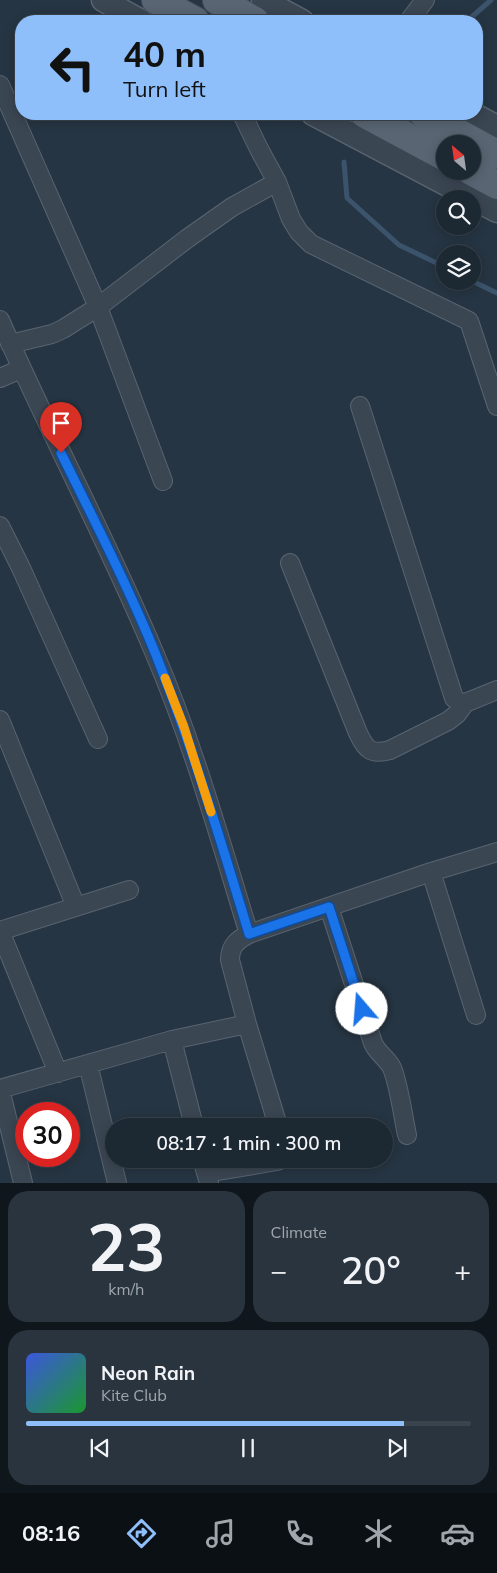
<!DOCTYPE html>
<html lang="en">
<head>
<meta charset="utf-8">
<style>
  :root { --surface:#1c2832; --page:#29343e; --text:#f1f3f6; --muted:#a0a6ac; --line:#3a444d; --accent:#8fbffa }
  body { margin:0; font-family:Mulish,sans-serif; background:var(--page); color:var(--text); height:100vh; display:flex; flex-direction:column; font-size:19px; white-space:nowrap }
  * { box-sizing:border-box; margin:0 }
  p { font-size:16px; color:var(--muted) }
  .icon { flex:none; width:28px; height:28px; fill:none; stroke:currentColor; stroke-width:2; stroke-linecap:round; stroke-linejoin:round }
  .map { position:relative; height:1183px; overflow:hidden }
  .panel { display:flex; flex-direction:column; gap:8px; padding:8px; background:#0f161c; flex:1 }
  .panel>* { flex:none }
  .banner { position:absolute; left:15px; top:15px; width:468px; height:105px; border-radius:20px; box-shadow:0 2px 12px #0003,0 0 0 1px var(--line); background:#8fbffa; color:#111; overflow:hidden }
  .needle { width:32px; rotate:331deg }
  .controls { position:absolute; left:436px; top:135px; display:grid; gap:10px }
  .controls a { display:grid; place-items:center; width:45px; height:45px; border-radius:50%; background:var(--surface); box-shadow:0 2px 12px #0003,0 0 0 1px var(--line); font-size:25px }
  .speed { position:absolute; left:15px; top:1102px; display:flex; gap:10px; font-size:25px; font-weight:700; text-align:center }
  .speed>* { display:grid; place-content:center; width:65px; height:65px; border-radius:50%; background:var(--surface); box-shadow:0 2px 12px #0003,0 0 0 1px var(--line); line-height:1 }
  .speed .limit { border:8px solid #d22; background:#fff; color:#111 }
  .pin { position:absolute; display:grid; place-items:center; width:42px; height:42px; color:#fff; margin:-51px -21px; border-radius:50% 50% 50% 0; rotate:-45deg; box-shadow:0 0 5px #0007 }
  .pin .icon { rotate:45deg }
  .me { position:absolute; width:55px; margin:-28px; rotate:342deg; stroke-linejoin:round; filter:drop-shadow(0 0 4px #0008) }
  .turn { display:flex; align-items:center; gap:18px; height:105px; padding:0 25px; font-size:22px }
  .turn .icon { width:65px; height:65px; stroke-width:2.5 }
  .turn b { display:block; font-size:35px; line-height:42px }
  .big { font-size:38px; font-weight:600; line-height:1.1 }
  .panel .tile { flex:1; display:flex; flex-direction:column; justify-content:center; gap:8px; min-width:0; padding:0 18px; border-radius:20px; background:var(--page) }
  .panel .dial { align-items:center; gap:0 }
  .dial b { font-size:65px; line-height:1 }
  .song { display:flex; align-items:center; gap:15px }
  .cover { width:60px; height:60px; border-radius:8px; background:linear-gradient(135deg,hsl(230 70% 55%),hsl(130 70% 35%)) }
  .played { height:5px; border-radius:2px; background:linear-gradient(90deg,var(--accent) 85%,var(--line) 85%) }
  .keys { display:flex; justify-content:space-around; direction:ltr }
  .heat { display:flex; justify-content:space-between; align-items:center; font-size:28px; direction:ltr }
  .panel .tiles { flex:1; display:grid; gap:8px; grid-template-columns:1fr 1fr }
  .tile:last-child { grid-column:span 2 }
  .trip { position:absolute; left:105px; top:1118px; width:288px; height:50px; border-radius:25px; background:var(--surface); box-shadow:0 2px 12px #0003,0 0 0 1px var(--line); font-weight:600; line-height:50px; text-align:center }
  .menu { display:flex; height:80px; justify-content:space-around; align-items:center; background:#0b1014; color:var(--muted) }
  .menu .icon { width:35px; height:35px }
  .menu .active { color:var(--accent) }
  .menu b { font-size:22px; color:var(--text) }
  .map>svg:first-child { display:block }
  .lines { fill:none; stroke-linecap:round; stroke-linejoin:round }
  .stream { stroke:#3c536c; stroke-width:5 }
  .minor-casing { stroke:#596470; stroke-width:20 }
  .tertiary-casing { stroke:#596470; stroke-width:25 }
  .primary-casing { stroke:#47525f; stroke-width:30 }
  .minor { stroke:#3b4653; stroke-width:18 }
  .tertiary { stroke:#3b4653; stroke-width:22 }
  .primary { stroke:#596573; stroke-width:28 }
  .route-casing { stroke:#114b97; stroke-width:12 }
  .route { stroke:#1a73e8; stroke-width:9 }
  .slow { stroke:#f59e0b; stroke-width:9 }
</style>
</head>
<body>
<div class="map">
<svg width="497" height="1183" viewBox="0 0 497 1183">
  <rect width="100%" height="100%" fill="#263543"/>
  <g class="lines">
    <!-- stream -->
    <path class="stream" d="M467,21L491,0
      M344,162L347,198L399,245L445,267
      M472,281L497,293"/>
    <!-- minor casing -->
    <g class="minor-casing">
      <path id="minor" d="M409,21L425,0
        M0,85L98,307L163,481
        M242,114L259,149L277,182L291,219L299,232L311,244L469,321L497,406
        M0,320C49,432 107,540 154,652C193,743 220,840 249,934
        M10,344L52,334L63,329L98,307L188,238L232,207L277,182
        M0,378L21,369
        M360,406L454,698L460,703H465L497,690
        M0,526L21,568L98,739
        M290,563L358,733C366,750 371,755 390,750L448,721L457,714L465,703
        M0,720L76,907
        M431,872L476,1015
        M329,907L373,1043C377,1053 387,1058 392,1068C399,1085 403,1116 407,1135
        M0,931L58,1073
        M0,931L129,890
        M247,1024L278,1126
        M172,1040L194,1126
        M88,1064L117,1183
        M0,1089L172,1040L247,1024L230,960C230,946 237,940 249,934L431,872L497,852
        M0,1089L23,1183
        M202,1159L209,1183
        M206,1173L277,1161L282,1159"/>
    </g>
    <!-- tertiary casing -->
    <g class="tertiary-casing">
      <path id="tertiary" d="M103,0L141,21
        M263,0L302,21
        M313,114L497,211
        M473,114L497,127"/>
    </g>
    <!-- primary casing -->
    <g class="primary-casing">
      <path id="primary" d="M156,0L195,21
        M217,0L255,21
        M365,114L445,157
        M424,114L497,154
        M471,171L497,185"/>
    </g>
    <!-- minor -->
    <use href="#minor" class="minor"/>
    <!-- tertiary -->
    <use href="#tertiary" class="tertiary"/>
    <!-- primary -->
    <use href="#primary" class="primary"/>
  </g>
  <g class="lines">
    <!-- route casing -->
    <g class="route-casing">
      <path id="route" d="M61,453C94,520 128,586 156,655C192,746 221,841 249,934L329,907L362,1009"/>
    </g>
    <!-- route -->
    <use href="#route" class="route"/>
    <!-- slow -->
    <path class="slow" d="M165,678L184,727L211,812"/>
  </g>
</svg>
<div class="controls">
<a><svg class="needle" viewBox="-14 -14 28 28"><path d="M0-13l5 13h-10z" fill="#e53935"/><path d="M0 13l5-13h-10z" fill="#a0a6ac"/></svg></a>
<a><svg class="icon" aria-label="search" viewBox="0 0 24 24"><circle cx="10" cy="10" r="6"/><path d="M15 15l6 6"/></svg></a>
<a><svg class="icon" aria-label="layers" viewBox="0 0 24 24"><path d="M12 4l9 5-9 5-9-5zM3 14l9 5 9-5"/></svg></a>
</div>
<div class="speed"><div class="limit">30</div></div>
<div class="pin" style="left:61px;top:453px;background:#d93025"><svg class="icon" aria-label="arrive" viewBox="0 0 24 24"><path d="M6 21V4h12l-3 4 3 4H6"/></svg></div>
<svg class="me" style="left:362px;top:1009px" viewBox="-20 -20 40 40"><circle r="19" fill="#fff"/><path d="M0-13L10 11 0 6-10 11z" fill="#1a73e8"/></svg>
<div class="trip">08:17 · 1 min · 300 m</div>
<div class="banner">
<div class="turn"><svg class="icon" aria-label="left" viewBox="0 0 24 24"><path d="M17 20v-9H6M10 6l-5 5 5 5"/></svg><div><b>40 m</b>Turn left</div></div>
</div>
</div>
<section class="panel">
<div class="tiles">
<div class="tile dial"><b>23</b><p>km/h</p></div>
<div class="tile"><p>Climate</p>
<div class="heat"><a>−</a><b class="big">20°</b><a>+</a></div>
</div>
<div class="tile">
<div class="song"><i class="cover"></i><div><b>Neon Rain</b><p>Kite Club</p></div></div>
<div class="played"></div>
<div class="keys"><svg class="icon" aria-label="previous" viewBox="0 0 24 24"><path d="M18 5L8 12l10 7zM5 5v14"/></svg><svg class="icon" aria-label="pause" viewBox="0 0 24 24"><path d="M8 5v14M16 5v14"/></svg><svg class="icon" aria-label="next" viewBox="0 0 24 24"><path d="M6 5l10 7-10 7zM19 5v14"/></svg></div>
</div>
</div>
</section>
<nav class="menu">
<b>08:16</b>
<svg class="icon active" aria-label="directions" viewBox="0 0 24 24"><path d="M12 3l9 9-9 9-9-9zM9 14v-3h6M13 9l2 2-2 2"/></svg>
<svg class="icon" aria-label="music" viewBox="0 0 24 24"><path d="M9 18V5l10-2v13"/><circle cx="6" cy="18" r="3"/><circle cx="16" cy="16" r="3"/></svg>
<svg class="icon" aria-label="phone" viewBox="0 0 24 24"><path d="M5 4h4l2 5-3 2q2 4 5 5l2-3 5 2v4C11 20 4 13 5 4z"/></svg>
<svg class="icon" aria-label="climate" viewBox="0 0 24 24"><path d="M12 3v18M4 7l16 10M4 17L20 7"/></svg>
<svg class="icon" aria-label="car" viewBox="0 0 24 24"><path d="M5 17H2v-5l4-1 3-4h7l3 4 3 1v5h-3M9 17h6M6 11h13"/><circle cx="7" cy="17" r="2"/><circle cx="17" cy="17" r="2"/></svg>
</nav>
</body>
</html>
